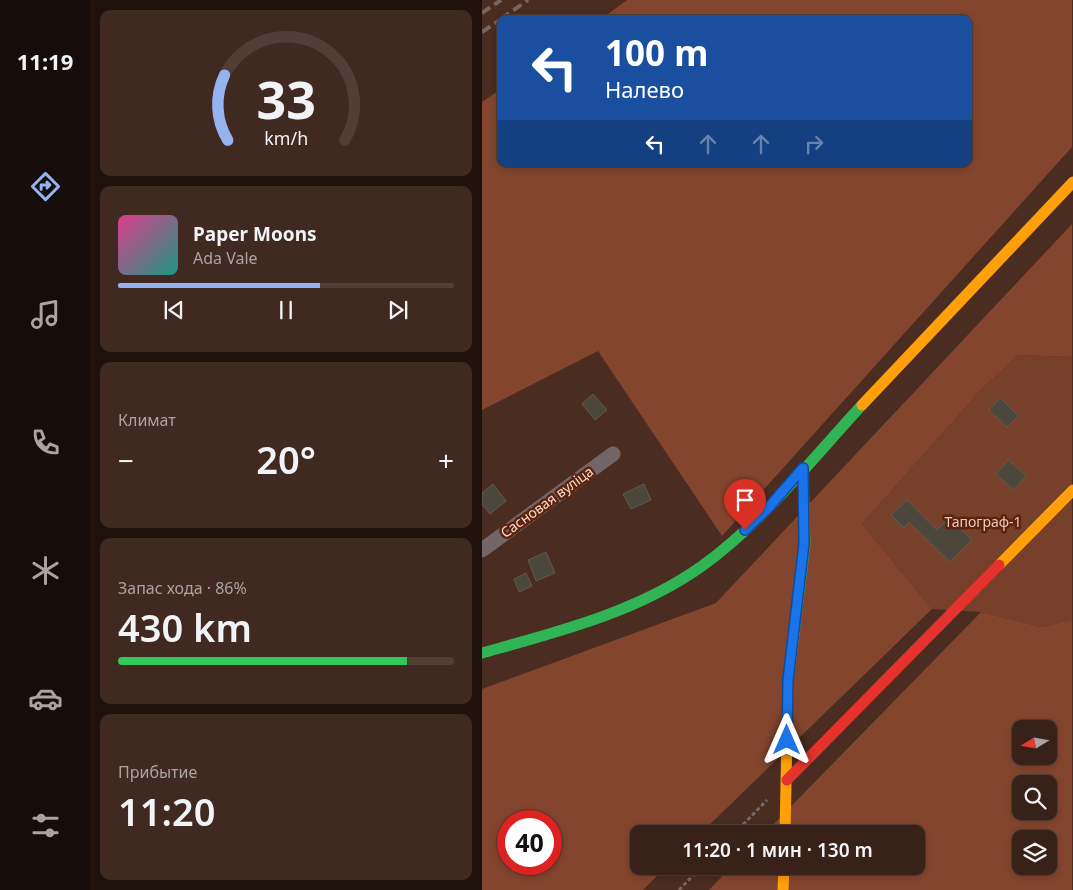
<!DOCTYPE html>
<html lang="ru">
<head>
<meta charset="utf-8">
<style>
  :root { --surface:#382118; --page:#3f2921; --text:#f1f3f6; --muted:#aba3a2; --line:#523e37; --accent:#95b2f1 }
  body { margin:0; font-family:"Noto Sans",sans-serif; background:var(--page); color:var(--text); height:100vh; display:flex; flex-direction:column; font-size:19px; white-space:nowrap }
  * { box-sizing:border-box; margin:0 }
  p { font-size:16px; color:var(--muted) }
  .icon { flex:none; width:28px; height:28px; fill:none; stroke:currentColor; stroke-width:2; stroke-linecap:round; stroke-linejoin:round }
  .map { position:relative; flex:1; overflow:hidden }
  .panel { display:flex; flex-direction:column; gap:10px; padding:10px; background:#1f120d; width:392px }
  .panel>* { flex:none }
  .guide { position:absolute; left:15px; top:15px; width:475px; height:152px; border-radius:10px; box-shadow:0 2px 8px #0003,0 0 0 1px var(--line); background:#1a4fa0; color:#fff; overflow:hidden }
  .needle { width:32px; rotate:259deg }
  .tools { position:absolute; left:530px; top:720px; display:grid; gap:10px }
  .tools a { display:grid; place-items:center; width:45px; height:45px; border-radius:10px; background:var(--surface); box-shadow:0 2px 8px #0003,0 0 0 1px var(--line); font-size:25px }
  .speed { position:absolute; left:15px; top:810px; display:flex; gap:10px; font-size:25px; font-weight:700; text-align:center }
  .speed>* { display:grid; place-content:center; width:65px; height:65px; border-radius:50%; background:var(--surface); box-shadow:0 2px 8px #0003,0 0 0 1px var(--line); line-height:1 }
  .speed .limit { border:8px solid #d22; background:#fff; color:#111 }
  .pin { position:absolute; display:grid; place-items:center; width:42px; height:42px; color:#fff; margin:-51px -21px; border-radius:50% 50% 50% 0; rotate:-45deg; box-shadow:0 0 5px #0007 }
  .pin .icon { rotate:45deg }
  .me { position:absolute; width:55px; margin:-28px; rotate:0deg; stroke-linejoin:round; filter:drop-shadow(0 0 4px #0008) }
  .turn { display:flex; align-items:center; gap:18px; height:105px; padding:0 25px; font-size:22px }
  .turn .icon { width:65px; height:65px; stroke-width:2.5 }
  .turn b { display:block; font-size:35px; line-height:42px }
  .lanes { display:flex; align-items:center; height:48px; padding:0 25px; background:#0003; justify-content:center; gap:25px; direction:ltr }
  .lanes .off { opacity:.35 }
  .big { font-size:38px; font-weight:600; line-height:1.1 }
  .panel .tile { flex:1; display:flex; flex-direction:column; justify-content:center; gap:8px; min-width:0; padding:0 18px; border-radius:10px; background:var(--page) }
  .panel .dial { align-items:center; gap:0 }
  .dial svg { height:130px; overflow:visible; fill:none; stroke:var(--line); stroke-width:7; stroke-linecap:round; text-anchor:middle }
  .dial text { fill:var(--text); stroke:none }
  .song { display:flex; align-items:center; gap:15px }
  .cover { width:60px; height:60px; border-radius:8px; background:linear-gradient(135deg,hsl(330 70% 55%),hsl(170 70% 35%)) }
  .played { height:5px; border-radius:2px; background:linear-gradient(90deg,var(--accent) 60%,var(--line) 60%) }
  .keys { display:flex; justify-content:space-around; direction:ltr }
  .heat { display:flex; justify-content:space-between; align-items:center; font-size:28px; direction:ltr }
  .charge { height:8px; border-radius:4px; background:linear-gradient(90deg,#34c759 86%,var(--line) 0) }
  .trip { position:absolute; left:148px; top:825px; width:295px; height:50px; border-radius:10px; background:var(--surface); box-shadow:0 2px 8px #0003,0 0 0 1px var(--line); font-weight:600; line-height:50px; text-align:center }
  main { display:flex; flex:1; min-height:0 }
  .tab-bar { display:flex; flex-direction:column; width:90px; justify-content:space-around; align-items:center; background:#160d0a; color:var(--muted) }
  .tab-bar .icon { width:35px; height:35px }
  .tab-bar .current { color:var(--accent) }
  .tab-bar b { font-size:22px; color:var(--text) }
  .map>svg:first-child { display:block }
  .green { fill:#77402a }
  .forest { fill:#84452e; fill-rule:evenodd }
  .building { fill:#4c473d; stroke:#5f5a4e }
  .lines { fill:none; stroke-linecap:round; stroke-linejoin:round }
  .path { stroke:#786865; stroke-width:3; stroke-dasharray:4 2.5; stroke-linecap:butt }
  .street { stroke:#736669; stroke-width:15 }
  .fast { stroke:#30b455; stroke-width:11 }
  .slow { stroke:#ff9f0a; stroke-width:11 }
  .jam { stroke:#e5322d; stroke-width:11 }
  .rail { stroke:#786461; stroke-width:4; stroke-dasharray:10 5; stroke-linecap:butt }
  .route-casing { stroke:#114b97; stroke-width:12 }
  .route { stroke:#1a73e8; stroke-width:9 }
  .labels { text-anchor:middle; stroke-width:5; stroke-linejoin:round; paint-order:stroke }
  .street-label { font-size:14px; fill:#fcd9cc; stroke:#5b240e }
  .park-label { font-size:14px; fill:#f1c8b9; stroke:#5b240e }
</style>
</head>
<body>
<main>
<nav class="tab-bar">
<b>11:19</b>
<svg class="icon current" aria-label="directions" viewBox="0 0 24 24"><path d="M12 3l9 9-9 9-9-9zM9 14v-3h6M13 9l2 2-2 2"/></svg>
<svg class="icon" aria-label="music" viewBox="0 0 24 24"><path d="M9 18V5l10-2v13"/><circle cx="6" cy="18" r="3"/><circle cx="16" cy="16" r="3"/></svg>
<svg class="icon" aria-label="phone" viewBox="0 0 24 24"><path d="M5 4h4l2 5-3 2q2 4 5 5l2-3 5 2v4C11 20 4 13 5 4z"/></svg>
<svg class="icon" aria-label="climate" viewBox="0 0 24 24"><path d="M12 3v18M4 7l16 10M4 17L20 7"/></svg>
<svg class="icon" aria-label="car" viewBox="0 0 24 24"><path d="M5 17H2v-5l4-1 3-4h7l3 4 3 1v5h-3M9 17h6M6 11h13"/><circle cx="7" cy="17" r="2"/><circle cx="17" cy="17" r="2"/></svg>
<svg class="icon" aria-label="filters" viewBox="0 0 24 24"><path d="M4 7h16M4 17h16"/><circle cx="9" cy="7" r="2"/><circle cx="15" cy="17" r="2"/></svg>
</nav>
<section class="panel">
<div class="tile dial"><svg viewBox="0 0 100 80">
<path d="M14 69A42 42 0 1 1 86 69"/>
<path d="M14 69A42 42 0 0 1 12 29" stroke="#95b2f1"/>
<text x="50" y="56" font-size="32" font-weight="700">33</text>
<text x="50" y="72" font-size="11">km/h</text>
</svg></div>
<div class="tile">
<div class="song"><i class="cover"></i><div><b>Paper Moons</b><p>Ada Vale</p></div></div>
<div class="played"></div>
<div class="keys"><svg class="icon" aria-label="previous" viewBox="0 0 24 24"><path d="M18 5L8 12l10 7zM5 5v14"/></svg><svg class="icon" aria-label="pause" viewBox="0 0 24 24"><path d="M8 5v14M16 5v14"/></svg><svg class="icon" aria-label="next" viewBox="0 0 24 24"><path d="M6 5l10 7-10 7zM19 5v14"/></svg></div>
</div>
<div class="tile"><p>Климат</p>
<div class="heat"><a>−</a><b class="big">20°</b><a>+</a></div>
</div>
<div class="tile"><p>Запас хода · 86%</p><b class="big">430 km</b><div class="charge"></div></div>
<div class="tile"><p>Прибытие</p><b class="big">11:20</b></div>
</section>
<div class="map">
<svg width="591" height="890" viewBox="0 0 591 890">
  <rect width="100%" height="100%" fill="#4a2c20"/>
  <!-- green -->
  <path class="green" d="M536,355L590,357V620L559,627L499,612L450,609L380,524L498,391Z"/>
  <!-- forest -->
  <path class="forest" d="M145,0H590V147L240,536L116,351L0,410V102L19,89V164H486V19H119Z
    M590,224V357L536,355L498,391L380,524L450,609L218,834H156V866H185L161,890H0V689L234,603ZM26,821H69V864H26Z
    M499,612L559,627L590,620V890H227L250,866H434V834H282ZM539,729H566V756H539ZM539,784H566V811H539ZM539,839H566V866H539Z"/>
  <!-- building -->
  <path class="building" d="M111,394L125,410L113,420L100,404Z
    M518,398L536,416L525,427L507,410Z
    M526,460L544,476L532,490L514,474Z
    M11,484L24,501L8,514L0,504V493Z
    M162,484L169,500L149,509L141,494Z
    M425,500L455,530L467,518L490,540L468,562L427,522L422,528L409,515Z
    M64,552L73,573L54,581L46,560Z
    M44,573L50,586L37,592L32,579Z"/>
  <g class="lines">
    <!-- path -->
    <path class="path" d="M252,834L285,800
      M197,890L220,866"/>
    <!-- street -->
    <path class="street" d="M0,550L131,454"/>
    <!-- fast -->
    <path class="fast" d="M312,634L323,544L321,468
      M0,653C75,632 156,612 220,566C279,524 331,458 380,405"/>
    <!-- slow -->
    <path class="slow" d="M380,405L591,182
      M517,565L591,490
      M303,834L306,681L312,634
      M301,890L302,866"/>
    <!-- jam -->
    <path class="jam" d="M305,780L517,565"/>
    <!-- rail -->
    <path class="rail" d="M0,13L19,0
      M19,19L46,0
      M0,32L19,19"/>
  </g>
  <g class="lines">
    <!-- route casing -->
    <g class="route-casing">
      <path id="route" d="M263,530L287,507L321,468L322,544L306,680L305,740"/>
    </g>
    <!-- route -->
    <use href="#route" class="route"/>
  </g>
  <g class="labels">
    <!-- street labels -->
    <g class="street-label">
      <text transform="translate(65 502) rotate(-36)" y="5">Сасновая вуліца</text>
    </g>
    <!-- park labels -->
    <g class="park-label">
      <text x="501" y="527">Тапограф-1</text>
    </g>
  </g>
</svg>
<div class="tools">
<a><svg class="needle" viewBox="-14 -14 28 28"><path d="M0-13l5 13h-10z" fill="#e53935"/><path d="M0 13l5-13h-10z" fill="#aba3a2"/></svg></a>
<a><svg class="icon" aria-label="search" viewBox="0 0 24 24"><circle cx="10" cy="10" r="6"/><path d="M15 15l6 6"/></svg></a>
<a><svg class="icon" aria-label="layers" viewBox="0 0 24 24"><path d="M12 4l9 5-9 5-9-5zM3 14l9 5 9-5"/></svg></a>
</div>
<div class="speed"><div class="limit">40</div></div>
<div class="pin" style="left:263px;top:530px;background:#d93025"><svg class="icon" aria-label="arrive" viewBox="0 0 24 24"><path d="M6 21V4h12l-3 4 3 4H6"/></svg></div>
<svg class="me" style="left:305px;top:740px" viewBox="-20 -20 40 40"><path d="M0-17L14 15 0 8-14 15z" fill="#1a73e8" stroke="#fff" stroke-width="4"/></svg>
<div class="trip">11:20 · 1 мин · 130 m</div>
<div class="guide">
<div class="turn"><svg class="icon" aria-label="left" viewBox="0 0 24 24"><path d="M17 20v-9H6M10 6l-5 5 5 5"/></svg><div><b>100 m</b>Налево</div></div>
<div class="lanes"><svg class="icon" aria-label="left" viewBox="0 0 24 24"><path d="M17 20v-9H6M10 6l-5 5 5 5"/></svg><svg class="icon off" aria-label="ahead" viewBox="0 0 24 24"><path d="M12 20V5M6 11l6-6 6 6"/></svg><svg class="icon off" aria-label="ahead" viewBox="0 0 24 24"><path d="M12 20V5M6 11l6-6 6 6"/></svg><svg class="icon off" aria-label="right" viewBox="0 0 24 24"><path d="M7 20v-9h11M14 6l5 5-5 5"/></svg></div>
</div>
</div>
</main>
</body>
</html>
